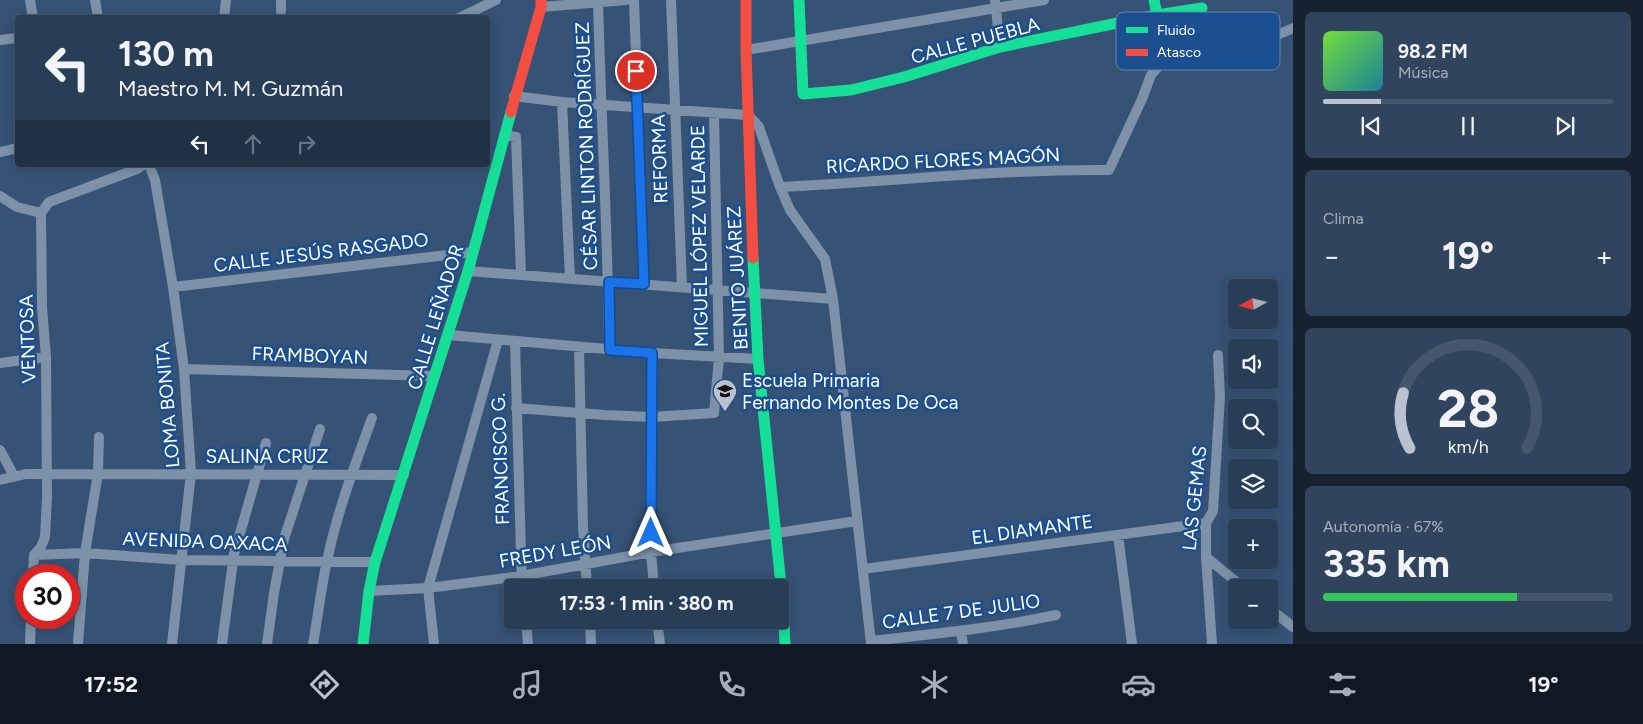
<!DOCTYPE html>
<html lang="es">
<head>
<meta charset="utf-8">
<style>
  :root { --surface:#283e57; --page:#30455d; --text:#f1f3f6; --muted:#a5aeba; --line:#44576d; --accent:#b9c2ce }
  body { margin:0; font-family:Figtree,sans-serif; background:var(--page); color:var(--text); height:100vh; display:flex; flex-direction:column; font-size:19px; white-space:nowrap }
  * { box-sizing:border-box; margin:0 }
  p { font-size:16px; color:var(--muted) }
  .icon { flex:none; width:28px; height:28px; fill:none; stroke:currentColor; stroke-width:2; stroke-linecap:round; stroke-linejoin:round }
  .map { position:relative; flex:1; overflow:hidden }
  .side { display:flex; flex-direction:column; gap:12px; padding:12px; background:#162230; width:350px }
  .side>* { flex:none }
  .guide { position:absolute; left:15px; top:15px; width:475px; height:152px; border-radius:5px; box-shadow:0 2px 12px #0003,0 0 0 1px var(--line); background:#283e57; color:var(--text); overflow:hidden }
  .needle { width:32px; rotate:262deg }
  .fabs { position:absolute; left:1228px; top:279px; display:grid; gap:10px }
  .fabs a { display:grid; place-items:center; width:50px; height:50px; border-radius:5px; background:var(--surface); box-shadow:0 2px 12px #0003,0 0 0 1px var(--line); font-size:25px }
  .speed { position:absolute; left:15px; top:564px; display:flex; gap:10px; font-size:25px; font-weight:700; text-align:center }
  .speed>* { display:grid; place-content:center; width:65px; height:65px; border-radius:50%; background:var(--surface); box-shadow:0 2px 12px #0003,0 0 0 1px var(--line); line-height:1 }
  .speed .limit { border:8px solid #d22; background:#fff; color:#111 }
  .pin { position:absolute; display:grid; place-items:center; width:42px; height:42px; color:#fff; margin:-21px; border:2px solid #fff; border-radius:50%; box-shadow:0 1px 5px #0007 }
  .me { position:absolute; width:55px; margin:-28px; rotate:0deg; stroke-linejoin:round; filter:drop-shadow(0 0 4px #0008) }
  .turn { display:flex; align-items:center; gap:18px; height:105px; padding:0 20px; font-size:22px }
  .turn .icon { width:65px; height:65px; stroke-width:2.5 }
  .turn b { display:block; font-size:35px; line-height:42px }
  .lanes { display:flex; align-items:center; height:48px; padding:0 20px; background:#0003; justify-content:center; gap:25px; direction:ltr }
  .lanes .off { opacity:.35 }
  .big { font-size:38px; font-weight:700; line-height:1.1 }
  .side .widget { flex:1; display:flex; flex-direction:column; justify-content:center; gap:8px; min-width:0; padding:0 18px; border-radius:8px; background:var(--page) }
  .side .dial { align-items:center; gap:0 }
  .dial svg { height:130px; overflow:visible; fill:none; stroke:var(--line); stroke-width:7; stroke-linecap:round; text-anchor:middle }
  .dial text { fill:var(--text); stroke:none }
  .song { display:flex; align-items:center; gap:15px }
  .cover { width:60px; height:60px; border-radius:8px; background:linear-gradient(135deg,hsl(100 70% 55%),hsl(190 70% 35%)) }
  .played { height:5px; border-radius:2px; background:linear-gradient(90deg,var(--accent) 20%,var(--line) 20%) }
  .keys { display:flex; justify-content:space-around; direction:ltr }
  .heat { display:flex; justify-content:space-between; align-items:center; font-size:28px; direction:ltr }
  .charge { height:8px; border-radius:4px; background:linear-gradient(90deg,#34c759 67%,var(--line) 0) }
  .trip { position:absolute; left:504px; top:579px; width:285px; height:50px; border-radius:5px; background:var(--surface); box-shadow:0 2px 12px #0003,0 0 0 1px var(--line); font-weight:700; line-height:50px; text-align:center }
  .tab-bar { display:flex; height:80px; justify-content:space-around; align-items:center; background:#101923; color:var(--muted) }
  .tab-bar .icon { width:35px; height:35px }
  .tab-bar .current { color:var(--accent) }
  .tab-bar b { font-size:22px; color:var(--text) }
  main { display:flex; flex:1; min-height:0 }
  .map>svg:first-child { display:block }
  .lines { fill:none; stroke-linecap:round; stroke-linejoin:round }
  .street { stroke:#7d92a8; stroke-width:10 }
  .fast { stroke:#16e098; stroke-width:11 }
  .jam { stroke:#f24e42; stroke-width:11 }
  .route-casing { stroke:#114b97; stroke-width:12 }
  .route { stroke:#1a73e8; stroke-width:9 }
  .labels { text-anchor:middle; stroke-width:5; stroke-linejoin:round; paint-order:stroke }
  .street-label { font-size:19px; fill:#fff; stroke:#1b4f8f }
  .poi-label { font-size:19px; fill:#fff; stroke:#1b4f8f; text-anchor:start }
  .key { fill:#1b4f8f; stroke:#5f84b1; stroke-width:1 }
  .key-label { font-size:14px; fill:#fff }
</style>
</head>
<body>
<main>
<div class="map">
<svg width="1293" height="644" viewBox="0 0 1293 644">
  <rect width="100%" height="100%" fill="#365274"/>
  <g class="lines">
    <!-- street -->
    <path class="street" d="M30,0L33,18
      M95,0L98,18
      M598,0C601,117 608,233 609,350
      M634,0L644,284
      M671,0L682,287
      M995,0L1000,47
      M541,7L626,0
      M281,11V0
      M224,18L226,0
      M459,18L496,0
      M0,40L18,38
      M746,50L1044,0
      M1164,60L1195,64L1227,57L1293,28
      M514,96L562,102L748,115L759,127L780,187L790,210L825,259L833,299L871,644
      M562,102L570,279
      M504,135L516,137L521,275
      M0,152L18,148
      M149,165L155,180L173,287L184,369L191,473L172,644
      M780,187C889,182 999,169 1109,170L1142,99L1151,75L1164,60L1173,45L1174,24L1173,13
      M0,196L17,207L41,213
      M468,271L833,299
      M173,287L473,252
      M449,335L652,353L758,359
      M515,342L522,588
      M579,347L583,527L587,588
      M652,353L651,552L654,588
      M0,363L46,357
      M184,369L435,376
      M516,408L605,415L652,417L714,413L719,358L714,113
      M0,450L14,476
      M0,480L26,474H47L404,475
      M1118,535L1132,644
      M34,555L85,553L181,560L375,562
      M1206,557L1244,588
      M863,569L1206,523
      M33,575L34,555L41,547L45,537L47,497L46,357L42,307L41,213L49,202L137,169L143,165
      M369,591L428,588L521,576L651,552L857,521
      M1269,608L1293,627
      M526,620L528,644
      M590,620L591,644
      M657,620L660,644
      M657,622L672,620
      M961,631L963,644
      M871,641C933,634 995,628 1056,615
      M30,644L31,618
      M78,644L85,553L98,473L99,437
      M222,644L234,554L266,443
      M267,644L274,593L284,539L320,429
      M313,644C318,616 321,588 327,561C337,512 355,465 372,418
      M434,644L428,588L498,340
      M1212,644L1206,557V523L1213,511L1220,397L1218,355"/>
    <!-- fast -->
    <path class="fast" d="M799,0L803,94L851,90L904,77L1000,47L1157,15L1202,8
      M1154,0L1157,15
      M753,258L758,359L783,605L785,644
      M363,644L369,591L375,562L468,271L511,112"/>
    <!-- jam -->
    <path class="jam" d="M746,0V50L753,258
      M511,112L541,7V0"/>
  </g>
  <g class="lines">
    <!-- route casing -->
    <g class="route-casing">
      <path id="route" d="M636,71L644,284L609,282L610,350L652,353L651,533"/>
    </g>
    <!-- route -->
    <use href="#route" class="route"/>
  </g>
  <!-- icons -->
  <defs>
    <g id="school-pin" transform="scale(1.25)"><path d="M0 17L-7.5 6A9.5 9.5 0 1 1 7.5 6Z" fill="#b9c2ce" stroke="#1b4f8f"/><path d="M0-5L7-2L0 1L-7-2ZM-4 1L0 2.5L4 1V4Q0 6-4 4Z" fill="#111"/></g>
  </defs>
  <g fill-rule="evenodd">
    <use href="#school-pin" x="725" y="391"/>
  </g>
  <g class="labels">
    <!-- street labels -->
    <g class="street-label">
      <text transform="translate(975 40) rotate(-15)" y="7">CALLE PUEBLA</text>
      <text transform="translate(586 146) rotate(-92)" y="7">CÉSAR LINTON RODRÍGUEZ</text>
      <text transform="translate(659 159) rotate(-92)" y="7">REFORMA</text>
      <text transform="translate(943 160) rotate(-3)" y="7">RICARDO FLORES MAGÓN</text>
      <text transform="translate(699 236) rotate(-91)" y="7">MIGUEL LÓPEZ VELARDE</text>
      <text transform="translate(321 252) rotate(-7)" y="7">CALLE JESÚS RASGADO</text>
      <text transform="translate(737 278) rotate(-93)" y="7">BENITO JUÁREZ</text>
      <text transform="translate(435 317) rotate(-73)" y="7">CALLE LEÑADOR</text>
      <text transform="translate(27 339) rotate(-92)" y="7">VENTOSA</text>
      <text transform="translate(310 355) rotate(2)" y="7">FRAMBOYAN</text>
      <text transform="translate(167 405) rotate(-95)" y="7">LOMA BONITA</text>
      <text x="267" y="463">SALINA CRUZ</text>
      <text transform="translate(500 459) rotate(-92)" y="7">FRANCISCO G.</text>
      <text transform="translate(1194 498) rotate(-84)" y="7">LAS GEMAS</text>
      <text transform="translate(1032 529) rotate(-8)" y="7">EL DIAMANTE</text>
      <text transform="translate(205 541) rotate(2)" y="7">AVENIDA OAXACA</text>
      <text transform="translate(555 551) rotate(-10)" y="7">FREDY LEÓN</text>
      <text transform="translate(961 611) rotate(-8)" y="7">CALLE 7 DE JULIO</text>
    </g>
    <!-- poi labels -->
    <g class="poi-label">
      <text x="742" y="387">Escuela Primaria<tspan x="742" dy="22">Fernando Montes De Oca</tspan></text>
    </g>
  </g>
  <!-- legend -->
  <rect x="1116" y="12" width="164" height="58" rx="8" class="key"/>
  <rect x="1126" y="27" width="22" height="6" fill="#16e098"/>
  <rect x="1126" y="49" width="22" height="7" fill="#f24e42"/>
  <g class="key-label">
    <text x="1157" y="35">Fluido</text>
    <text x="1157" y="57">Atasco</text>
  </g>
</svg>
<div class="fabs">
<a><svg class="needle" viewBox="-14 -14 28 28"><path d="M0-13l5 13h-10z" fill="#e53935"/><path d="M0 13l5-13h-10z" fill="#a5aeba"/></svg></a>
<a><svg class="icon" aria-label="sound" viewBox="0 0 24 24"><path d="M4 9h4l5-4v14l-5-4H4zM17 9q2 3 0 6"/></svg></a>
<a><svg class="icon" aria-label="search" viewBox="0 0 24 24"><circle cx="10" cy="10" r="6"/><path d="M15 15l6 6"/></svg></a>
<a><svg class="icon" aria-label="layers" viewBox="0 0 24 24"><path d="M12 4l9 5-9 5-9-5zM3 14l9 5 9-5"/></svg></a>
<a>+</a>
<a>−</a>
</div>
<div class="speed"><div class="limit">30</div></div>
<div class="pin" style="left:636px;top:71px;background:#d93025"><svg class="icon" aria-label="arrive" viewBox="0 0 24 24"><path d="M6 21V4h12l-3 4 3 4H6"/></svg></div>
<svg class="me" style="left:651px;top:533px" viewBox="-20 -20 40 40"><path d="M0-17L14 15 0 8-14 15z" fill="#1a73e8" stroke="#fff" stroke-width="4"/></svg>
<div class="trip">17:53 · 1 min · 380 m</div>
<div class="guide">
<div class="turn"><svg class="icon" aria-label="left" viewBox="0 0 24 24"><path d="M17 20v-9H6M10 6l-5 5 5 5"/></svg><div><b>130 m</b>Maestro M. M. Guzmán</div></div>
<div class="lanes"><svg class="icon" aria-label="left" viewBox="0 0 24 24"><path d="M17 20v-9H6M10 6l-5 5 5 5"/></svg><svg class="icon off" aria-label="ahead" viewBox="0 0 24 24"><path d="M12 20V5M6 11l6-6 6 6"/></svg><svg class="icon off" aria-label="right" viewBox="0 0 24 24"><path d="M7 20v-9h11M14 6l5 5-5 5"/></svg></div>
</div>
</div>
<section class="side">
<div class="widget">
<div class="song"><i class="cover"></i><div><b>98.2 FM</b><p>Música</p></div></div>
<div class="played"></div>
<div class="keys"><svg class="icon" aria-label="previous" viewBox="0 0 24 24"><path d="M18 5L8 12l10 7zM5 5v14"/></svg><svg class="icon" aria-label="pause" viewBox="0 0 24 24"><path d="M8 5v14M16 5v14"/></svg><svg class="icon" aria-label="next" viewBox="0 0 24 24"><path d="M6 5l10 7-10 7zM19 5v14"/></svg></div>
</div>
<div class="widget"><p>Clima</p>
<div class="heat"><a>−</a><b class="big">19°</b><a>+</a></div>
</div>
<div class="widget dial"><svg viewBox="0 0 100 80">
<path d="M14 69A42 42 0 1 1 86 69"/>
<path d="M14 69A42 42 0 0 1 10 35" stroke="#b9c2ce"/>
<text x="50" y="56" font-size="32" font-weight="700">28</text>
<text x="50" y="72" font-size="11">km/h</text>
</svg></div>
<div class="widget"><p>Autonomía · 67%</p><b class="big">335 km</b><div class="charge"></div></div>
</section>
</main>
<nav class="tab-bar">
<b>17:52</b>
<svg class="icon current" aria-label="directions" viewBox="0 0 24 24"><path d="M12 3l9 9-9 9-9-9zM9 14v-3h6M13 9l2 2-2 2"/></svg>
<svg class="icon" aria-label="music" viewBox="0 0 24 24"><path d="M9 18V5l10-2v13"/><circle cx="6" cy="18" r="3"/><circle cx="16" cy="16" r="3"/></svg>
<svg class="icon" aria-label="phone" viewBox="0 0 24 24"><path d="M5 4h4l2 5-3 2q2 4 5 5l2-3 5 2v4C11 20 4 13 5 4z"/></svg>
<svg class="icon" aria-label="climate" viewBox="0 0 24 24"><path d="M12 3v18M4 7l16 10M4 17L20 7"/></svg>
<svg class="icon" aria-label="car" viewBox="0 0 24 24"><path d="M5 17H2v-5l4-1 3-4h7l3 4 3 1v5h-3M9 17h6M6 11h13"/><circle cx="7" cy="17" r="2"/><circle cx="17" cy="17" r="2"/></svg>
<svg class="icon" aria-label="filters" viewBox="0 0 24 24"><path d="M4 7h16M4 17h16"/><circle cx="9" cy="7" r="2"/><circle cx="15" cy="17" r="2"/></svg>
<b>19°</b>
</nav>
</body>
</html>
